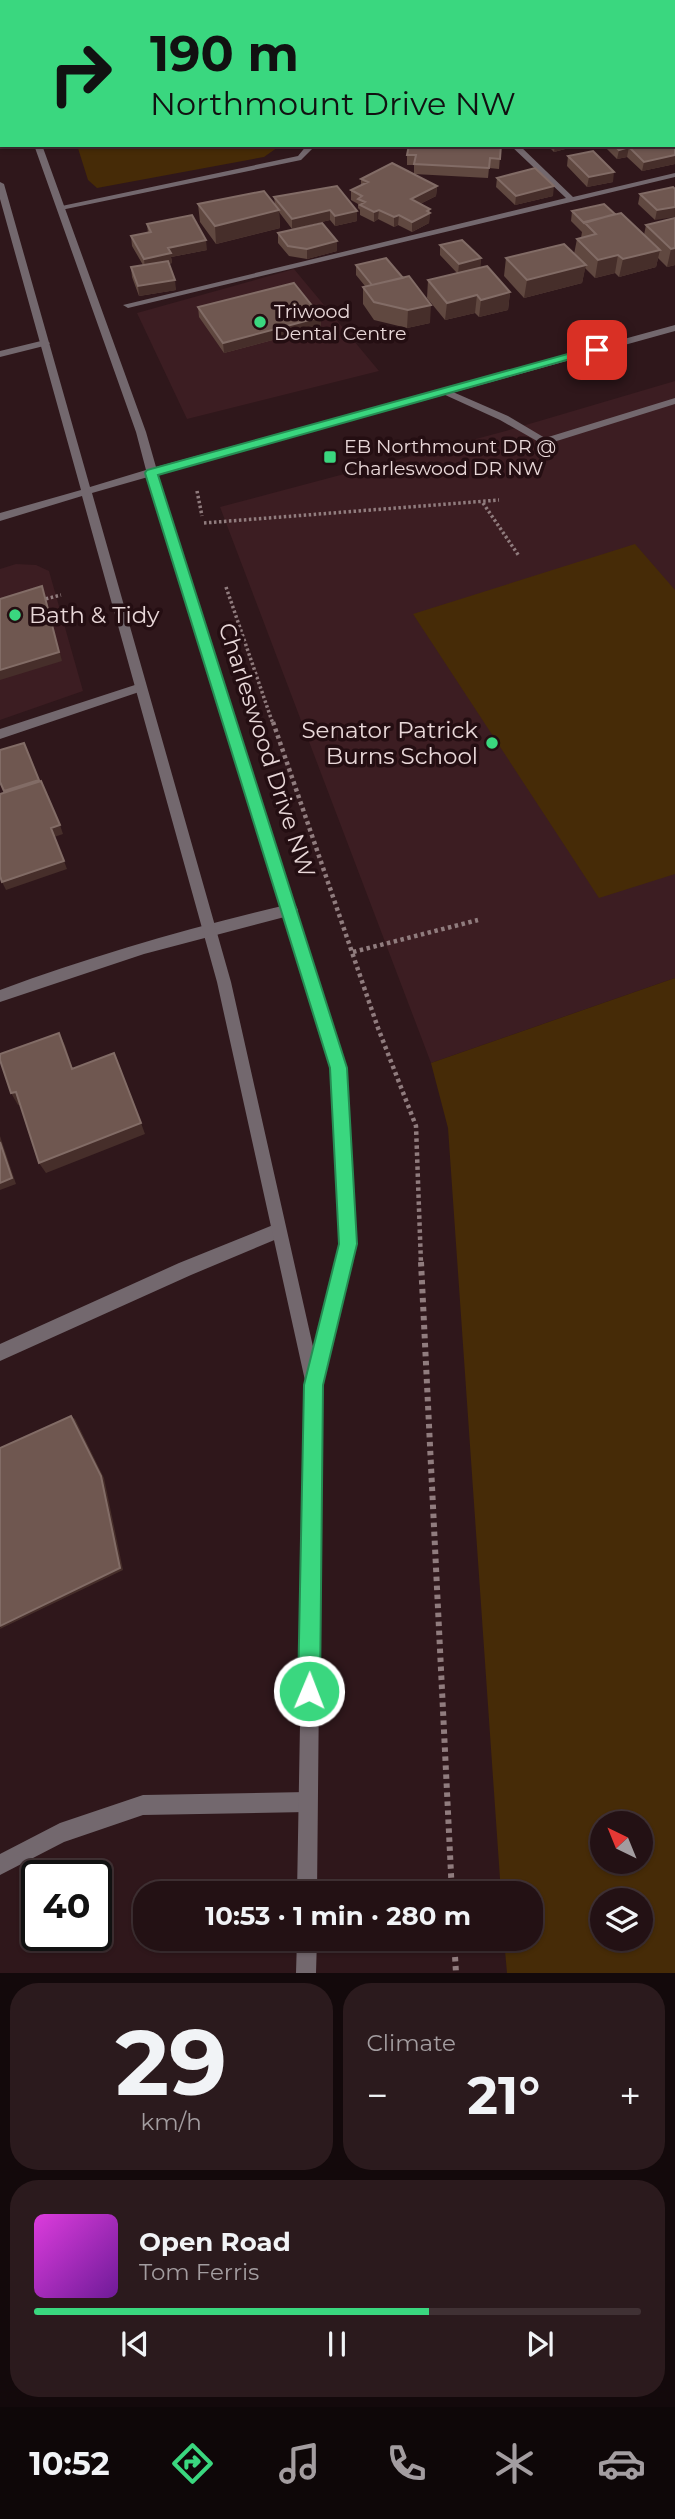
<!DOCTYPE html>
<html lang="en">
<head>
<meta charset="utf-8">
<style>
  :root { --surface:#231114; --page:#2b1a1d; --text:#f1f3f6; --muted:#a39da0; --line:#403134; --accent:#3ad77f }
  body { margin:0; font-family:Montserrat,sans-serif; background:var(--page); color:var(--text); height:100vh; display:flex; flex-direction:column; font-size:26px; white-space:nowrap }
  * { box-sizing:border-box; margin:0 }
  p { font-size:23px; color:var(--muted) }
  .icon { flex:none; width:38px; height:38px; fill:none; stroke:currentColor; stroke-width:2; stroke-linecap:round; stroke-linejoin:round }
  .map { position:relative; height:1973px; overflow:hidden }
  .side { display:flex; flex-direction:column; gap:10px; padding:10px; background:#13090b; flex:1 }
  .side>* { flex:none }
  .guide { position:absolute; left:0px; top:0px; width:676px; height:147px; box-shadow:0 2px 5px #0004,0 0 0 2px var(--line); background:#3ad77f; color:#111; overflow:hidden }
  .needle { width:46px; rotate:317deg }
  .controls { position:absolute; left:590px; top:1811px; display:grid; gap:14px }
  .controls a { display:grid; place-items:center; width:63px; height:63px; border-radius:50%; background:var(--surface); box-shadow:0 2px 5px #0004,0 0 0 2px var(--line); font-size:35px }
  .speed { position:absolute; left:21px; top:1860px; display:flex; gap:14px; font-size:35px; font-weight:700; text-align:center }
  .speed>* { display:grid; place-content:center; width:91px; height:91px; border-radius:50%; background:var(--surface); box-shadow:0 2px 5px #0004,0 0 0 2px var(--line); line-height:1 }
  .speed .limit { border:4px solid #111; border-radius:10px; background:#fff; color:#111 }
  .pin { position:absolute; display:grid; place-items:center; width:60px; height:60px; color:#fff; margin:-30px; border-radius:14px; box-shadow:0 4px 10px #0006 }
  .me { position:absolute; width:77px; margin:-38px; rotate:1deg; stroke-linejoin:round; filter:drop-shadow(0 0 5px #0008) }
  .turn { display:flex; align-items:center; gap:24px; height:147px; padding:0 35px; font-size:32px }
  .turn .icon { width:91px; height:91px; stroke-width:2.5 }
  .turn b { display:block; font-size:49px; line-height:60px }
  .big { font-size:52px; font-weight:700; line-height:1.1 }
  .side .tile { flex:1; display:flex; flex-direction:column; justify-content:center; gap:10px; min-width:0; padding:0 24px; border-radius:28px; background:var(--page) }
  .side .dial { align-items:center; gap:0 }
  .dial b { font-size:91px; line-height:1 }
  .song { display:flex; align-items:center; gap:21px }
  .cover { width:84px; height:84px; border-radius:10px; background:linear-gradient(135deg,hsl(300 70% 55%),hsl(280 70% 35%)) }
  .played { height:7px; border-radius:4px; background:linear-gradient(90deg,var(--accent) 65%,var(--line) 65%) }
  .keys { display:flex; justify-content:space-around; direction:ltr }
  .heat { display:flex; justify-content:space-between; align-items:center; font-size:38px; direction:ltr }
  .side .tiles { flex:1; display:grid; gap:10px; grid-template-columns:1fr 1fr }
  .tile:last-child { grid-column:span 2 }
  .trip { position:absolute; left:133px; top:1881px; width:410px; height:70px; border-radius:28px; background:var(--surface); box-shadow:0 2px 5px #0004,0 0 0 2px var(--line); font-weight:700; line-height:70px; text-align:center }
  .dock { display:flex; height:112px; justify-content:space-around; align-items:center; background:#0e0708; color:var(--muted) }
  .dock .icon { width:49px; height:49px }
  .dock .current { color:var(--accent) }
  .dock b { font-size:32px; color:var(--text) }
  .map>svg:first-child { display:block }
  .built { fill:#3c1d22 }
  .green { fill:#462b07; fill-rule:evenodd }
  .lines { fill:none; stroke-linecap:round; stroke-linejoin:round }
  .path-far2 { stroke:#907c7e; stroke-width:3.5; stroke-dasharray:2.5 2.5; stroke-linecap:butt }
  .path-far1 { stroke:#907c7e; stroke-width:4.5; stroke-dasharray:3.5 3.5; stroke-linecap:butt }
  .path { stroke:#907c7e; stroke-width:6; stroke-dasharray:4.5 4.5; stroke-linecap:butt }
  .service { fill:#73686e; fill-rule:evenodd }
  .minor { fill:#73686e; fill-rule:evenodd }
  .tertiary { fill:#73686e; fill-rule:evenodd }
  .wall { fill:#604840 }
  .shaded-wall { fill:#462e2a }
  .building { fill:#6f5750; stroke:#826c66; stroke-width:2 }
  .route { fill:#3ad77f; stroke:#268c53; stroke-width:2 }
  .poi-dot { fill:#3ad77f; stroke:#240e12; stroke-width:2.5 }
  .labels { text-anchor:middle; stroke-width:7; stroke-linejoin:round; paint-order:stroke }
  .far-poi-label { font-size:19px; fill:#e9d8d9; stroke:#240e12; text-anchor:start }
  .poi-label { font-size:23px; fill:#e9d8d9; stroke:#240e12; text-anchor:start }
  .street-label { font-size:23px; fill:#e9d8d9; stroke:#240e12 }
</style>
</head>
<body>
<div class="map">
<svg width="675" height="1973" viewBox="0 0 675 1973">
  <rect width="100%" height="100%" fill="#2f171b"/>
  <!-- built -->
  <path class="built" d="M294,269L379,371L187,419L137,313Z
    M675,381V978L431,1063L220,507L502,432Z
    M16,564L36,565L49,571L83,691L0,720V569Z"/>
  <!-- green -->
  <path class="green" d="M77,145H281L264,157L97,188L88,180Z
    M635,544L675,590V874L599,898L413,614Z
    M675,978V1973H507L504,1939H530V1894L501,1893L448,1128L431,1063ZM602,1824H640V1862H602ZM640,1900V1939H602V1900Z"/>
  <g class="lines">
    <!-- path-far2 -->
    <path class="path-far2" d="M197,491L202,516
      M483,503L519,556
      M204,523L499,500
      M226,587L273,724
      M41,600L61,595"/>
    <!-- path-far1 -->
    <path class="path-far1" d="M273,722L378,1028L416,1126L421,1264
      M353,952L478,920"/>
    <!-- path -->
    <path class="path" d="M421,1262L452,1894
      M454,1939L456,1973"/>
    <!-- service -->
    <path class="service" d="M357,0H365V2H358Z
      M510,145H519L573,197L675,173V177L128,308L123,305L566,198Z
      M45,340L50,343L48,345L0,357V351Z
      M446,389L508,416L545,438L675,398V404L544,445L500,420L443,394L441,392Z
      M141,683L147,687L145,690L0,739V729Z
      M278,1223L284,1226L286,1231L284,1236L191,1275L0,1361V1344L179,1263Z"/>
    <!-- minor -->
    <path class="minor" d="M180,0H188L189,2H182Z
      M554,0H562L563,2H556Z
      M674,91H675V96H674Z
      M307,145H316L301,160L61,210L57,207L298,156Z
      M291,904L296,906L298,910L296,914L144,954L0,1002V990C95,955 192,927 291,904Z
      M307,1792L314,1795L317,1802L314,1809L307,1812L143,1815L64,1842L0,1875V1854L60,1823L143,1795Z"/>
    <!-- tertiary -->
    <path class="tertiary" d="M0,37H2V46H0Z
      M34,145H42L146,432L156,467L675,325V331L158,474L346,1068L356,1244L322,1385L317,1894H297L306,1385L217,982L82,496L0,521V513L81,490L0,199V182L4,184L90,487L146,470L136,432ZM148,477L332,1068L340,1244L314,1351L231,982L92,493Z
      M297,1939H317L316,1973H296Z"/>
  </g>
  <!-- wall -->
  <path class="wall" d="M262,0H318V2H264Z
    M444,0H494L496,2H446Z
    M625,0H675V48L674,47V2H627Z
    M675,136V164L642,171L627,157L617,159L603,145H674Z
    M501,145L499,169L489,168L488,178L414,174V165H407V155Z
    M547,145H580L554,152Z
    M568,156L613,182L587,187L567,166Z
    M497,178L553,196L515,205L496,187Z
    M361,179L437,186L436,196L420,204L430,209L429,223L412,232L398,225L394,227L378,219L374,222L360,215V210L358,208V204L351,200V190L361,185Z
    M673,187L655,220L638,204L640,194Z
    M274,197L357,211V221L335,226L330,220L292,229L279,212L280,228L216,244L200,222L198,204L275,205Z
    M572,211L615,214L644,235L646,225L675,218V265L667,267L658,258L656,267L619,277L615,273L595,278L585,268L582,283L524,298L504,276L506,258L574,254L577,239L581,238L582,232L571,221Z
    M147,224L207,250L171,257L172,263L169,264L176,290L139,296L132,277L131,267L143,265L132,246L131,236L148,233Z
    M278,233L337,251L307,259L289,256L278,243Z
    M440,245L481,258L480,268L510,292L508,310L479,317L475,313L445,320L427,298L428,280L457,273L440,255Z
    M356,265L430,323L407,328L374,320L363,304V287L365,286L356,275Z
    M198,307L321,317V327L224,353L199,317Z"/>
  <!-- shaded-wall -->
  <path class="shaded-wall" d="M309,0H318V2H300Z
    M394,0H410L394,2Z
    M555,145H580L554,152Z
    M629,147L627,157L617,159L619,150Z
    M675,155V164L642,171L644,162Z
    M614,172L613,182L587,187L589,177Z
    M437,186L436,196L410,209L411,199Z
    M554,186L553,196L515,205L516,196Z
    M675,207V217L655,220L657,210Z
    M430,209L429,223L412,232V222Z
    M279,210L280,228L216,244L215,226Z
    M330,210V220L292,229V219Z
    M379,210L378,219L374,222V212Z
    M357,211V221L335,226V216Z
    M399,215L398,225L394,227V217Z
    M206,240L207,250L171,257L172,263L145,269L144,259L168,248Z
    M337,241V251L307,259V249Z
    M675,248V265L667,267L671,249Z
    M660,250L656,267L619,277L623,259Z
    M618,255L615,273L595,278L598,260Z
    M481,258L480,268L458,274L459,264Z
    M586,265L582,283L524,298L527,280Z
    M175,280L176,290L139,296L138,286Z
    M510,292L508,310L479,317L481,300Z
    M477,295L475,313L445,320L447,303Z
    M431,305L430,323L407,328L408,310Z
    M321,317V327L224,353L223,343Z
    M42,586L62,661L0,680V670Z
    M39,780L42,788L7,800L4,791Z
    M60,825L63,834L54,837L51,828Z
    M64,861L67,869L6,890L2,882Z
    M59,1033L65,1045L77,1081L72,1069Z
    M16,1092L22,1104L18,1105L11,1093Z
    M141,1123L145,1134L46,1173L39,1163Z
    M0,1136L16,1184L0,1190Z
    M71,1416L75,1419L104,1478L123,1570L0,1629Z"/>
  <!-- building -->
  <path class="building" d="M276,0H309L300,2H278Z
    M455,0H494L496,2H457Z
    M639,0H675V7H674V2H641Z
    M674,12H675V37L674,36Z
    M674,135L675,136V155L644,162L629,147L619,150L614,145H674Z
    M409,145H501L500,159L490,158L489,168L414,164L416,155H407Z
    M593,151L614,172L589,177L568,156Z
    M392,163L437,186L411,199L430,209L427,211L430,213L412,222L399,215L394,217L379,210L374,212L360,205L365,202L358,199L362,196L351,190L368,182L361,179Z
    M535,168L554,186L516,196L497,178Z
    M337,186L357,211L335,216L330,210L292,219L274,197Z
    M673,187L675,189V207L657,210L640,194Z
    M264,191L279,210L215,226L198,204Z
    M604,204L615,214L584,223L572,211Z
    M621,213L660,250L623,259L618,255L598,260L577,239L596,234L584,222Z
    M192,215L206,240L168,248L171,253L144,259L131,236L151,232L147,224Z
    M675,218V248L671,249L646,225Z
    M322,223L337,241L307,249L288,246L278,233Z
    M462,240L481,258L459,264L440,245Z
    M564,244L586,265L527,280L506,258Z
    M386,258L403,278L372,285L356,265Z
    M168,261L175,280L138,286L131,267Z
    M487,266L510,292L481,300L477,295L447,303L428,280Z
    M409,276L431,305L408,310L374,302L363,287Z
    M294,283L321,317L223,343L198,307Z
    M42,586L59,652L0,670V599Z
    M24,743L39,780L4,791L0,782V750Z
    M41,781L60,825L51,828L64,861L2,882L0,876V794Z
    M59,1033L72,1069L114,1053L141,1123L39,1163L16,1092L11,1093L0,1060V1054Z
    M0,1142L12,1178L0,1183Z
    M71,1416L101,1476L120,1568L0,1626V1448Z"/>
  <!-- route -->
  <path class="route" d="M593,347L602,350L158,475L347,1068L357,1244L323,1385L320,1691L317,1698L309,1702L301,1698L298,1691L304,1385L339,1244L330,1068L145,473L147,470Z"/>
  <!-- markers -->
  <g class="poi-dot">
    <circle cx="260" cy="322" r="7"/>
    <rect x="323" y="450" width="14" height="14" rx="3.5"/>
    <circle cx="15" cy="615" r="7"/>
    <circle cx="492" cy="743" r="7"/>
  </g>
  <g class="labels">
    <!-- far-poi labels -->
    <g class="far-poi-label">
      <text x="274" y="318">Triwood<tspan x="274" dy="22">Dental Centre</tspan></text>
      <text x="344" y="453">EB Northmount DR @<tspan x="344" dy="22">Charleswood DR NW</tspan></text>
    </g>
    <!-- poi labels -->
    <g class="poi-label">
      <text x="29" y="623">Bath &amp; Tidy</text>
      <text x="478" y="738" text-anchor="end">Senator Patrick<tspan x="478" dy="26">Burns School</tspan></text>
    </g>
    <!-- street labels -->
    <g class="street-label">
      <text transform="translate(267 750) rotate(72)" y="8">Charleswood Drive NW</text>
    </g>
  </g>
</svg>
<div class="controls">
<a><svg class="needle" viewBox="-14 -14 28 28"><path d="M0-13l5 13h-10z" fill="#e53935"/><path d="M0 13l5-13h-10z" fill="#a39da0"/></svg></a>
<a><svg class="icon" aria-label="layers" viewBox="0 0 24 24"><path d="M12 4l9 5-9 5-9-5zM3 14l9 5 9-5"/></svg></a>
</div>
<div class="speed"><div class="limit">40</div></div>
<div class="pin" style="left:597px;top:350px;background:#d93025"><svg class="icon" aria-label="arrive" viewBox="0 0 24 24"><path d="M6 21V4h12l-3 4 3 4H6"/></svg></div>
<svg class="me" style="left:309px;top:1691px" viewBox="-20 -20 40 40"><circle r="17" fill="#3ad77f" stroke="#fff" stroke-width="3"/><path d="M0-11L8 9 0 5-8 9z" fill="#fff"/></svg>
<div class="trip">10:53 · 1 min · 280 m</div>
<div class="guide">
<div class="turn"><svg class="icon" aria-label="right" viewBox="0 0 24 24"><path d="M7 20v-9h11M14 6l5 5-5 5"/></svg><div><b>190 m</b>Northmount Drive NW</div></div>
</div>
</div>
<section class="side">
<div class="tiles">
<div class="tile dial"><b>29</b><p>km/h</p></div>
<div class="tile"><p>Climate</p>
<div class="heat"><a>−</a><b class="big">21°</b><a>+</a></div>
</div>
<div class="tile">
<div class="song"><i class="cover"></i><div><b>Open Road</b><p>Tom Ferris</p></div></div>
<div class="played"></div>
<div class="keys"><svg class="icon" aria-label="previous" viewBox="0 0 24 24"><path d="M18 5L8 12l10 7zM5 5v14"/></svg><svg class="icon" aria-label="pause" viewBox="0 0 24 24"><path d="M8 5v14M16 5v14"/></svg><svg class="icon" aria-label="next" viewBox="0 0 24 24"><path d="M6 5l10 7-10 7zM19 5v14"/></svg></div>
</div>
</div>
</section>
<nav class="dock">
<b>10:52</b>
<svg class="icon current" aria-label="directions" viewBox="0 0 24 24"><path d="M12 3l9 9-9 9-9-9zM9 14v-3h6M13 9l2 2-2 2"/></svg>
<svg class="icon" aria-label="music" viewBox="0 0 24 24"><path d="M9 18V5l10-2v13"/><circle cx="6" cy="18" r="3"/><circle cx="16" cy="16" r="3"/></svg>
<svg class="icon" aria-label="phone" viewBox="0 0 24 24"><path d="M5 4h4l2 5-3 2q2 4 5 5l2-3 5 2v4C11 20 4 13 5 4z"/></svg>
<svg class="icon" aria-label="climate" viewBox="0 0 24 24"><path d="M12 3v18M4 7l16 10M4 17L20 7"/></svg>
<svg class="icon" aria-label="car" viewBox="0 0 24 24"><path d="M5 17H2v-5l4-1 3-4h7l3 4 3 1v5h-3M9 17h6M6 11h13"/><circle cx="7" cy="17" r="2"/><circle cx="17" cy="17" r="2"/></svg>
</nav>
</body>
</html>
